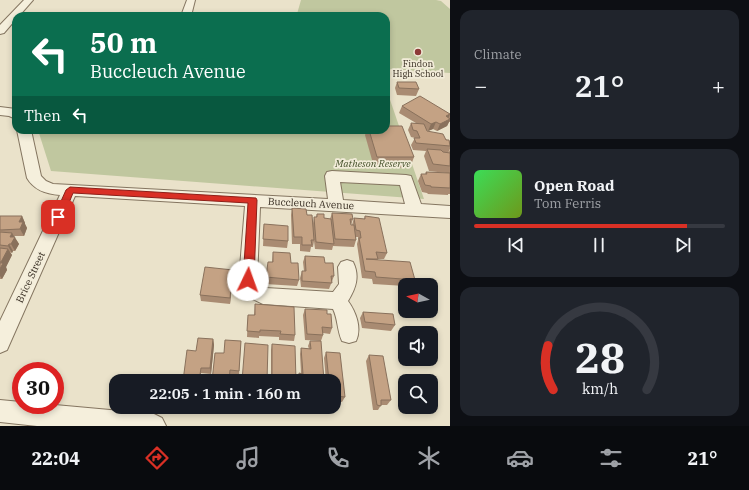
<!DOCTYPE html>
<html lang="en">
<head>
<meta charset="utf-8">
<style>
  :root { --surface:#171b24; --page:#20242c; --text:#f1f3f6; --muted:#9ea1a6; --line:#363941; --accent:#d93025 }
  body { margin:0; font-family:"IBM Plex Serif",serif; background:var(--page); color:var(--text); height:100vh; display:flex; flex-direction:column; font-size:15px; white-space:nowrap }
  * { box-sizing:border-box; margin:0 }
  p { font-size:13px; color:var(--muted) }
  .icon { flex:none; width:22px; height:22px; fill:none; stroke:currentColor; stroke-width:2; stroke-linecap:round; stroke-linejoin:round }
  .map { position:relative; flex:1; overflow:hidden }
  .side { display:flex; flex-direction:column; gap:10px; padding:10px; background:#0d0f14; width:299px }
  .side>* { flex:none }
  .top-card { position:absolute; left:12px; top:12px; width:378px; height:122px; border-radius:12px; box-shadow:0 2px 6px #0003; background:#0b6e4f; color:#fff; overflow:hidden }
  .needle { width:26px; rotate:278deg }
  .fabs { position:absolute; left:398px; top:278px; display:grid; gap:8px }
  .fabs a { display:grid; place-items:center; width:40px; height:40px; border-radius:8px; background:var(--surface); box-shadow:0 2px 6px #0003; font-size:20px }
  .speed { position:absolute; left:12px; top:362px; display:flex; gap:8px; font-size:20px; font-weight:700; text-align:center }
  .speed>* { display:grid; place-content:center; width:52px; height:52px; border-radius:50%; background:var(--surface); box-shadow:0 2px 6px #0003; line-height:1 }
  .speed .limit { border:6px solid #d22; background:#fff; color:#111 }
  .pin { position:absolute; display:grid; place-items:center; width:34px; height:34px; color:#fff; margin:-17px; border-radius:8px; box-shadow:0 2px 6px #0006 }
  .me { position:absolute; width:44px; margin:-22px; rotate:3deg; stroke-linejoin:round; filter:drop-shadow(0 0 3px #0008) }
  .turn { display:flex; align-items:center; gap:14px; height:84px; padding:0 12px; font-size:18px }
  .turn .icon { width:52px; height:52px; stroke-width:2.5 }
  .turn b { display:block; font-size:28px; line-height:34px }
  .then { display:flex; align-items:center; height:38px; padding:0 12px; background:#0003; gap:8px; font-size:15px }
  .big { font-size:30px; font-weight:600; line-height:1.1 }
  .side .card { flex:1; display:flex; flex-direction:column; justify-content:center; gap:6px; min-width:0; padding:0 14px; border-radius:12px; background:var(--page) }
  .side .dial { align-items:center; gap:0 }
  .dial svg { height:104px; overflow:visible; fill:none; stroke:var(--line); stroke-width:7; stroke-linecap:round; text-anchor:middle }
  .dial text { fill:var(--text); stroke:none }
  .song { display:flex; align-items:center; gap:12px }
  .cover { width:48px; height:48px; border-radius:6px; background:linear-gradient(135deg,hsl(130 70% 55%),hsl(80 70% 35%)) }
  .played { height:4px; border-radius:2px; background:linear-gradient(90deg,var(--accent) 85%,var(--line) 85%) }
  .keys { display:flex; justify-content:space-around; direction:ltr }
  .heat { display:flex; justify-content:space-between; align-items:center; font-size:22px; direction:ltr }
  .trip { position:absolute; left:109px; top:374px; width:232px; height:40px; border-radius:12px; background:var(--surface); box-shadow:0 2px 6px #0003; font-weight:600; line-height:40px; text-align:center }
  .tabs { display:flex; height:64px; justify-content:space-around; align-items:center; background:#090b0e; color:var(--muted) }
  .tabs .icon { width:28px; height:28px }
  .tabs .current { color:var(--accent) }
  .tabs b { font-size:18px; color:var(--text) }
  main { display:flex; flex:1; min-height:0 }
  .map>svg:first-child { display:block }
  .green { fill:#c0c79f }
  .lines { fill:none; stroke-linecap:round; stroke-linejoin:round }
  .minor-casing { stroke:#847560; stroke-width:2 }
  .minor { fill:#f5efdc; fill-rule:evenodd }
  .wall { fill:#a98b72 }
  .shaded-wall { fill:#89715c }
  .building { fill:#c4a284; stroke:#89715c }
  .route { fill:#d93025; stroke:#8d1f18 }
  .poi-dot { fill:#8d3b37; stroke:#f2ecd9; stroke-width:1.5 }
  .labels { text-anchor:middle; stroke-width:3.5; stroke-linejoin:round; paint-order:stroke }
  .far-poi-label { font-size:9px; fill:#372d22; stroke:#f2ecd9 }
  .park-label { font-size:10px; font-style:italic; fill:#45512b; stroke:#f2ecd9 }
  .street-label { font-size:10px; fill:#372d22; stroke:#f2ecd9 }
</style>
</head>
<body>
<main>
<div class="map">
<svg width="450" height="426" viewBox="0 0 450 426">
  <rect width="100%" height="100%" fill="#eae2ca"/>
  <!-- green -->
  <path class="green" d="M301,0H436L441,1L450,9V73L386,69V16H299L297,14Z
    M386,88L424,199L51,171L38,130H386Z"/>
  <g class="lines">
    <!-- minor casing -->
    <g class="minor-casing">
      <path id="minor" d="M24,0H33L19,16H16V19L4,33L0,34V25Z
        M187,0H195L191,16H181Z
        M0,107L16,109V119L9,116L0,115Z
        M17,130H31L41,176L46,181L53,184L328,199L325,176L327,172L332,171L406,175L411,176L421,204L450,206V218L260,207L257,280L260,284L266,288L333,292L339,284L338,267L341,262L347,260L353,262C360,276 356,288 348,301C356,312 362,328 356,341L349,343L342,341C337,330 338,319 333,309L263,304L246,296L239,280L245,206L75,196L7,350L0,353V321L60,195C46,194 34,190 27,178ZM340,182L400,185L405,204L343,200Z
        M0,400L21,402V405H55L154,414L162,418L166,426H37L0,422Z"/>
    </g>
    <!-- minor -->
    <use href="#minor" class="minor"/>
  </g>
  <!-- wall -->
  <path class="wall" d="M397,82L419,89L416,96L397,95L395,88Z
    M402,106L450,114V122H449L447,126L437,131L433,129L428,131L426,130L427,131L450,141V149L448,153L450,150V194H448V195L428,194L427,193L422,192L418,181L421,174H425L426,172L446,173L429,171L424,156L426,151L413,150L411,145L415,138L411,137L408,130L411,123H416L399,113Z
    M367,130H386L414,157L410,168L374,167L365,135Z
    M292,208L307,215L313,223L314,217H316L317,214L324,218L330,219L332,213L353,219L351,225H352L354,218L364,219L365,216L387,253L384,259H378L377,260L415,280L412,285H405V286L373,284L372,279L362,278L357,244L358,240V237H356V240L354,247L333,246L332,250L315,249L314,241L313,247H311L310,252L300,251V244H292L291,215Z
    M0,216H22L25,223V224L27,228L24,236H14L19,244L15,251H13L12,253L10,252L12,255L6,267L7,270L2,279H0Z
    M264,224L288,241L287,248L263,246Z
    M273,252L291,263L299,280L297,286L265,284L266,277L272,262Z
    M305,256L325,263L334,276L329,289L301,287L300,278L302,271H304L303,262Z
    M233,270L230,304L201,301L200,295Z
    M255,304L295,335L294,341L279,340V337L259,336V338L247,337L248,315H254Z
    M305,309L327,314L332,328L330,334L323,333V335L321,341L305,340L303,315Z
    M363,312L395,325L391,331L362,328L360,318Z
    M213,339L214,345L211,374L201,373L196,351Z
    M241,341L239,376H230L224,353Z
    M310,341L324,381H298V379L299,373H301L300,354L301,348L309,349L308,346Z
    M272,344L296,381H271V350Z
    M326,352L345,397L342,402L335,401L334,404V381H326L324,358Z
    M369,355L391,400L387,405H381L378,410H373L366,361Z
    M308,407H324L323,408Z"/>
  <!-- shaded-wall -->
  <path class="shaded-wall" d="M450,114L447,121L450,119V120L447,126L437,131L440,124L446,116Z
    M436,122L433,129L428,131L431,124Z
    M22,216L25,223V224L27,228L24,236L20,229L19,222Z
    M12,233L19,244L15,251L11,244L10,237Z
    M9,244L13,251L12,253L8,246Z
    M8,249L12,255L6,267L7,270L2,279L0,276V269L2,264L1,262Z
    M233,270V276L230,304V298Z
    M213,339L214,345L211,374L210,368Z
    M201,368V381H199Z"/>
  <!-- building -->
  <path class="building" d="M397,82H416L419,89L399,88Z
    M420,96L450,114L446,116L450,119L440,124L436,122L431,124L402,106Z
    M411,123L424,124L427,131L443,134L446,140H449L450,146L416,143L414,138H420L417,131L413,130Z
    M386,126H402L414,157H377L369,130H386Z
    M427,149L441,150L443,152L450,153V166L433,164Z
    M426,172L450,173V188L431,187V186L425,185L421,174H427Z
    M292,208L306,209L307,215H312L314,240H311L312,245H302V237H294Z
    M332,213L352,214L353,219H350L351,225H354L356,240L335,239Z
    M317,214H324V218L331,219L334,244L316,242L314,217H317Z
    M0,216H22L19,222H23L20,229L0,230Z
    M365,216L379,218L387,253L376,252L378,259H366L410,262L415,280L376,277L375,272L365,271L359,238H361L360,231L356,230L354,218L365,219Z
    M264,224L288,226V241L263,239Z
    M0,232L12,233L10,237H15L11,244H9L8,246L0,245Z
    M0,248L8,249L1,262H0Z
    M273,252L290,253L291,263H298L299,280L266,277L268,262H273Z
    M305,256L324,257L325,263H333L334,276H331L332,283L302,281V271H306Z
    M0,263H3L0,269Z
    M205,267L233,270L230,298L200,295Z
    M255,304L294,307L295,335L280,334L281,331L260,330V332L247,331L248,315H255Z
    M305,309L327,310V314H331L332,328L322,327L323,335L307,334Z
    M363,312L393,314L395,325L365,322Z
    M198,338L213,339L210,368H201L199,381H183L187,350L196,351Z
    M225,340L241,341L239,371L230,370L229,381H212L215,353H224Z
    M310,341H321L324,381H300L299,373L303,374L301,348L311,349Z
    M245,343L268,345L267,381H242Z
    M272,344L295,346L296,381H272Z
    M326,352L340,353L345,397L335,396V402H334V381H329Z
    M369,355L383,356L391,400H381V406L377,405Z"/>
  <!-- route -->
  <path class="route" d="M70,187L256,198L257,200L254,280L252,283L248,284L245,283L243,280L248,203L73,193L62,220H55L54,217L66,190Z"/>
  <!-- markers -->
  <circle class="poi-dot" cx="418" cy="52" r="4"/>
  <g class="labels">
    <!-- far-poi labels -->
    <g class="far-poi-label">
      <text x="418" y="67">Findon<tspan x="418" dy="10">High School</tspan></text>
    </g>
    <!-- park labels -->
    <g class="park-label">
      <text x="373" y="167">Matheson Reserve</text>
    </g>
    <!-- street labels -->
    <g class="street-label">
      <text transform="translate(311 203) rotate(3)" y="4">Buccleuch Avenue</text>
      <text transform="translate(30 277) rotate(-65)" y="4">Brice Street</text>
    </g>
  </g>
</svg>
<div class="fabs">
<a><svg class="needle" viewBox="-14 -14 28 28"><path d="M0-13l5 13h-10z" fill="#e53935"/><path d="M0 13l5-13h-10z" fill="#9ea1a6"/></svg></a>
<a><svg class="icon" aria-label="sound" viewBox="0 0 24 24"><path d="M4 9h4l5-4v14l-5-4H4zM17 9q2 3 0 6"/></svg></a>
<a><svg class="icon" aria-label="search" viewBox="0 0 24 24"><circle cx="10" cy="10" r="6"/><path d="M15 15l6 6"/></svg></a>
</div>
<div class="speed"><div class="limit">30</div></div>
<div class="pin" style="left:58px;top:217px;background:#d93025"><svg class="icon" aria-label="arrive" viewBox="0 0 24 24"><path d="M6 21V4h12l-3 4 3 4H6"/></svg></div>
<svg class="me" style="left:248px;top:280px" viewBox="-20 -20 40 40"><circle r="19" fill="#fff"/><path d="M0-13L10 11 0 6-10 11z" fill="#d93025"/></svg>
<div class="trip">22:05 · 1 min · 160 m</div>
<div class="top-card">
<div class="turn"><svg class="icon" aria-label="left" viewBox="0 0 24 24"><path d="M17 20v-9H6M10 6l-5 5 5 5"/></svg><div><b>50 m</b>Buccleuch Avenue</div></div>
<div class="then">Then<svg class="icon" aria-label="left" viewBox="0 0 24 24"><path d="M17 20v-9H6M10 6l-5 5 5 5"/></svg></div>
</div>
</div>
<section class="side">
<div class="card"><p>Climate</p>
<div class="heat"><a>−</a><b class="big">21°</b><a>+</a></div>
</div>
<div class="card">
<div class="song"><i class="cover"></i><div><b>Open Road</b><p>Tom Ferris</p></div></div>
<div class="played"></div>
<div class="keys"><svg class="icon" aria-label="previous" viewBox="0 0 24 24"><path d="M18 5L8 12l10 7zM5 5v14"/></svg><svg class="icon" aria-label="pause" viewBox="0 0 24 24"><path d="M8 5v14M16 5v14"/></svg><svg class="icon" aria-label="next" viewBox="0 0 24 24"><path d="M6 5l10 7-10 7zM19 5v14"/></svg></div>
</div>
<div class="card dial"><svg viewBox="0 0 100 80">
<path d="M14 69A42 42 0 1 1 86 69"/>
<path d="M14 69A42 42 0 0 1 10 35" stroke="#d93025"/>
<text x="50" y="56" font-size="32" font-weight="700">28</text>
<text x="50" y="72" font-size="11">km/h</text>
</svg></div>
</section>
</main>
<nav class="tabs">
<b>22:04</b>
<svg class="icon current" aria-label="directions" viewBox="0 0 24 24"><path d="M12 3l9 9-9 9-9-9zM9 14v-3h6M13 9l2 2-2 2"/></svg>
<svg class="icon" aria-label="music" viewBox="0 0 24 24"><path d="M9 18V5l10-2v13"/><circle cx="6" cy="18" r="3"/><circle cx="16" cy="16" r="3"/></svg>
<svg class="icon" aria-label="phone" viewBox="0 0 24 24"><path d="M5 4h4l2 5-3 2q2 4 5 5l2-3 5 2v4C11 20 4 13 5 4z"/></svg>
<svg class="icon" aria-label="climate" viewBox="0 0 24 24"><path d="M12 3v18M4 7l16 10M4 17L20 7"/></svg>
<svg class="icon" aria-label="car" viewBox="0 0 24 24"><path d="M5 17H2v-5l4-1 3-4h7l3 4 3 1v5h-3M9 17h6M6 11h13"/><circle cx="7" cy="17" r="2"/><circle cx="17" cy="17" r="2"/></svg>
<svg class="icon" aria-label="filters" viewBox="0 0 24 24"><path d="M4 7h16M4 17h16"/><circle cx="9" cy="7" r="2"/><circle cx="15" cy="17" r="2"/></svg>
<b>21°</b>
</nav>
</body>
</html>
